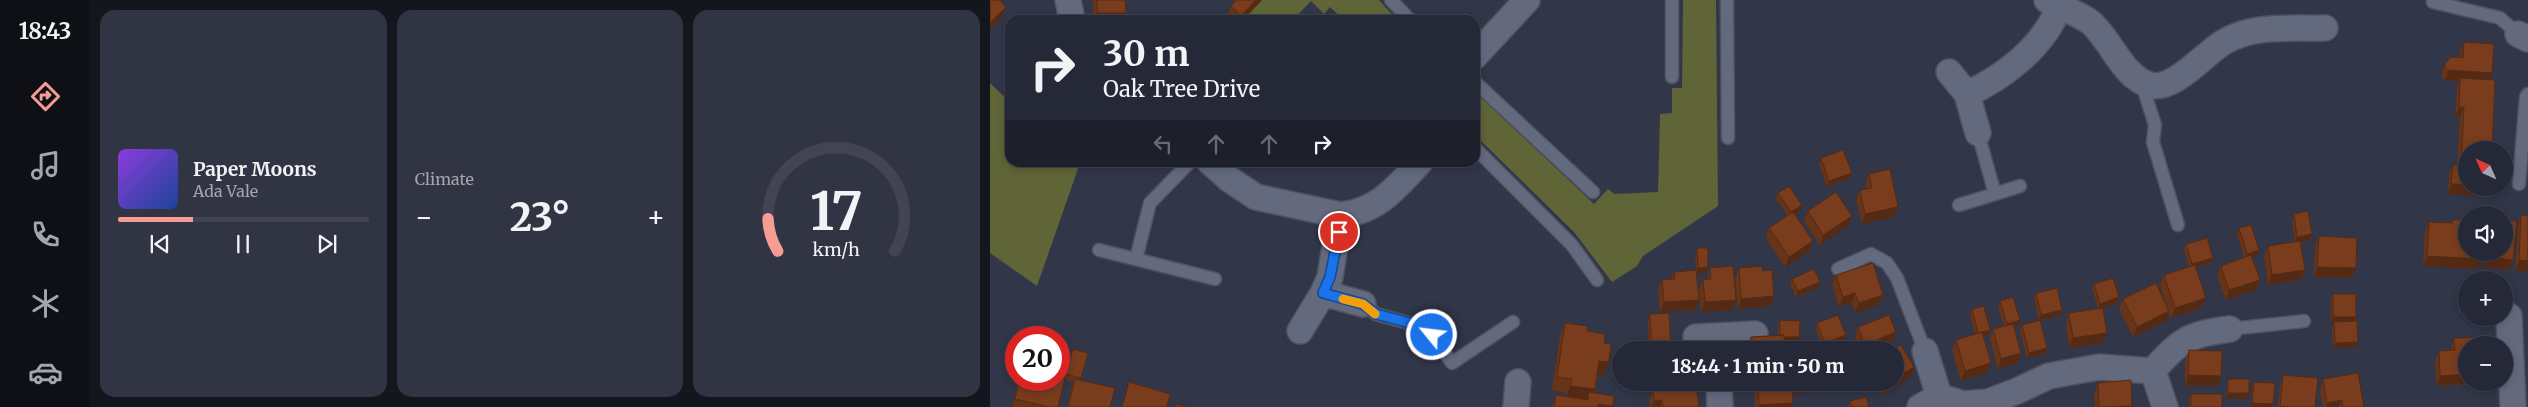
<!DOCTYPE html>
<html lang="en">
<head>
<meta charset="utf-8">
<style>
  :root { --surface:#252836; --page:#313442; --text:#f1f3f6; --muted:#a3a6ad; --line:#424451; --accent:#f59c95 }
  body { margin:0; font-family:Merriweather,serif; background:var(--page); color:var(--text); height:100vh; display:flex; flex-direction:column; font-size:19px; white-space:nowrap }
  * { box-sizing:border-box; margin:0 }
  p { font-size:16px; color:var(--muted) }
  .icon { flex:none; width:28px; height:28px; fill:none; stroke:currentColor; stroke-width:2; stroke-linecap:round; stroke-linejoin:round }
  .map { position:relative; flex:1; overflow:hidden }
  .side { display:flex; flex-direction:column; gap:10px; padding:10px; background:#14161e; width:900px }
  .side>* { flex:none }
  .banner { position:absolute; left:15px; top:15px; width:475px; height:152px; border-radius:15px; box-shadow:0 2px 8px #0003,0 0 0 1px var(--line); background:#252836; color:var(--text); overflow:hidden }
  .needle { width:32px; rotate:315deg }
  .fabs { position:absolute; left:1468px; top:141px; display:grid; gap:10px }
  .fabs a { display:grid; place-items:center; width:55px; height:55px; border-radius:50%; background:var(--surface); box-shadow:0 2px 8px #0003,0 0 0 1px var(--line); font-size:25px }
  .speed { position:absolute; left:15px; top:326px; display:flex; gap:10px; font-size:25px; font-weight:700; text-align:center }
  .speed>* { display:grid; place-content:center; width:65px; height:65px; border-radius:50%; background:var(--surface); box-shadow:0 2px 8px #0003,0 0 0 1px var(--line); line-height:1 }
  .speed .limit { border:8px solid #d22; background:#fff; color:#111 }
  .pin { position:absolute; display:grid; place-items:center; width:42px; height:42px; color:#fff; margin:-21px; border:2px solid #fff; border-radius:50%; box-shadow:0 1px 5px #0007 }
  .me { position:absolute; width:55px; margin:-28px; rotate:299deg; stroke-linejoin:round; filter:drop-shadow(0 0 4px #0008) }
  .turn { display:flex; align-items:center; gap:18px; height:105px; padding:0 15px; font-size:22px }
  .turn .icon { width:65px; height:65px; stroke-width:2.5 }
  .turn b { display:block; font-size:35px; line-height:42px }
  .lanes { display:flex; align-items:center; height:48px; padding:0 15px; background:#0003; justify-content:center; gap:25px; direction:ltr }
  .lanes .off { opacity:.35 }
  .big { font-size:38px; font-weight:800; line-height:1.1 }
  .side .widget { flex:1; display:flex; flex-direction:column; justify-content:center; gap:8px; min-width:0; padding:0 18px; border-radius:15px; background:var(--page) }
  .side .dial { align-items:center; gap:0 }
  .dial svg { height:130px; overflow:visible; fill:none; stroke:var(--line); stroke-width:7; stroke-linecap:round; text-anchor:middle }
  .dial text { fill:var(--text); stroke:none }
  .song { display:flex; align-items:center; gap:15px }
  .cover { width:60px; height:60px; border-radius:8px; background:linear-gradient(135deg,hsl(270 70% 55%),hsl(220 70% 35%)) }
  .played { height:5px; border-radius:2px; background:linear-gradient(90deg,var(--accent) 30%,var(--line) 30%) }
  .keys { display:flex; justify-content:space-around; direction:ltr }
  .heat { display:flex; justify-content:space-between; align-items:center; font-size:28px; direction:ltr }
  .side .tiles { flex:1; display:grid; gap:10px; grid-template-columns:repeat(3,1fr) }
  .trip { position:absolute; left:622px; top:341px; width:292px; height:50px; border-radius:25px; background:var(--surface); box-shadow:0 2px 8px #0003,0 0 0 1px var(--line); font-weight:800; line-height:50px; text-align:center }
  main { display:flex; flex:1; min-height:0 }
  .tab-bar { display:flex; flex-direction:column; width:90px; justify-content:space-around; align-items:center; background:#0f1016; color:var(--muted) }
  .tab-bar .icon { width:35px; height:35px }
  .tab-bar .current { color:var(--accent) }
  .tab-bar b { font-size:22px; color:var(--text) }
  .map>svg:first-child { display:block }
  .green { fill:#5f6537 }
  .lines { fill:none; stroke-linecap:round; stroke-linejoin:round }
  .lane-casing { stroke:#4e5261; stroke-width:15 }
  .street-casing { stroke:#4e5261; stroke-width:28 }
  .lane { stroke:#646a7e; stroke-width:12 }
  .street { stroke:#646a7e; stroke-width:25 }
  .wall { fill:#683418 }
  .shaded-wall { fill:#552a14 }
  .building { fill:#793c1c; stroke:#552a14 }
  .route-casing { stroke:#114b97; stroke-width:12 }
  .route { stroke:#1a73e8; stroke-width:9 }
  .slow { stroke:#f59e0b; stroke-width:9 }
</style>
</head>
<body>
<main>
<nav class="tab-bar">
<b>18:43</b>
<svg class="icon current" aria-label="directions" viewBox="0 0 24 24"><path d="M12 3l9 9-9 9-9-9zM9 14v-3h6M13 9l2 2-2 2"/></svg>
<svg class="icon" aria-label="music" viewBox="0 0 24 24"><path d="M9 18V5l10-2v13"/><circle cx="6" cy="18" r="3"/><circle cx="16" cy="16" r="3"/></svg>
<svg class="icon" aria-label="phone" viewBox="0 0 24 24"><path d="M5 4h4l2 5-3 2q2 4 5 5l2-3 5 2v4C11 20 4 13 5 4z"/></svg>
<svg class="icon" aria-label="climate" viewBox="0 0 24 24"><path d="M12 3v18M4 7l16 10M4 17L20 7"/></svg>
<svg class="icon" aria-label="car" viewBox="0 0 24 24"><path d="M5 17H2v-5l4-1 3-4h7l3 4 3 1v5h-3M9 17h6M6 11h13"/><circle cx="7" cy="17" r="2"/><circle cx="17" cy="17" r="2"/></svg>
</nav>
<section class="side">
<div class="tiles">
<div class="widget">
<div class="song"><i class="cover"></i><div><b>Paper Moons</b><p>Ada Vale</p></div></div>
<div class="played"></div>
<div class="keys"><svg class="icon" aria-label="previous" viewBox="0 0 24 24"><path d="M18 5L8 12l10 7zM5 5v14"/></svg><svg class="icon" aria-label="pause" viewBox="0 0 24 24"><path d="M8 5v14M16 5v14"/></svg><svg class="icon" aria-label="next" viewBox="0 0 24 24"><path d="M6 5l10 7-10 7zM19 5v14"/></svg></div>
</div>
<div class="widget"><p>Climate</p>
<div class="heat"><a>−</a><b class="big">23°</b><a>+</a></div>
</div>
<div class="widget dial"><svg viewBox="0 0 100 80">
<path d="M14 69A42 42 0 1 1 86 69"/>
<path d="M14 69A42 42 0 0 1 8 49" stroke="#f59c95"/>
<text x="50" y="56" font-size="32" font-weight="700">17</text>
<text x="50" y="72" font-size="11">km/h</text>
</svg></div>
</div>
</section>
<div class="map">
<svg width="1538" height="407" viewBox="0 0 1538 407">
  <rect width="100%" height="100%" fill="#313648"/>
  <!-- green -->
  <path class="green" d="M267,0H389L407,20H354L340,7L334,14L321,1L303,20H248Z
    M693,0H726L728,206L653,256L647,266L622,282L584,232L485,135V92L604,204L618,189L624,194L668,192L670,114L682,113V88H692Z
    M0,83L20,102V162L85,163L89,166L47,286L0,253Z"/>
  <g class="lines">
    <!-- lane casing -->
    <g class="lane-casing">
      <path id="lane" d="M401,0L420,20
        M682,0V77
        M737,0L738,138
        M1443,2L1510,18L1528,34
        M1151,81L1165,125L1163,142L1188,225
        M485,82L603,192
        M485,148L582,245L607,280
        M1529,184L1536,97L1538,94
        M1005,194L1030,186
        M969,205L1005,194L988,133
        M109,250L225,279
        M146,259L160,203L200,162
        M848,269L881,254L897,263L907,278L935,351
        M373,304L386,314L433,327L442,335L462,363L523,322
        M1240,329L1314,321"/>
    </g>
    <!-- street casing -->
    <g class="street-casing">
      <path id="street" d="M78,0L82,20
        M1069,6C1079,11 1091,15 1100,22C1121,39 1132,77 1160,85C1183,92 1215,53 1234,42C1264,24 1301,29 1335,28
        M1528,34L1538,39
        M485,56L537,0
        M959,72L977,94C1014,77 1055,46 1069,6L1057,0
        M977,94L988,133
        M220,162L239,179L266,197L350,215C387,212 406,188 430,162
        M333,293L373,304
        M1519,316L1523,407
        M310,331L333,293L340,277L350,215
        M706,337L765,334
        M935,351L949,396L973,404L998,402L1027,391L1059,376L1109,367L1163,371L1175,407
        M1163,371C1190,339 1200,334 1240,329
        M729,382L730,407
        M526,407L528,382
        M930,407L949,396"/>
    </g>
    <!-- lane -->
    <use href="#lane" class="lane"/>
    <!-- street -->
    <use href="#street" class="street"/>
  </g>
  <!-- wall -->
  <path class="wall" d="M103,0H135L133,20H103Z
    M244,0H272L253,20H241L237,16L241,6L245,2Z
    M1474,42L1502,73L1500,79L1496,196L1458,194L1459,175L1463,165H1467L1470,117H1465L1467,88L1469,81L1455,80L1451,76L1454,66L1470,58V52Z
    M831,158L862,173L860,178L837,187L829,164Z
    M879,174L908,207L904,217L872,224L866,200L870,190L876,189L875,184Z
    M788,193L810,210L805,214L823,241L819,251L795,267L776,238L779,228L798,216L786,199Z
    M818,211L858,226L830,245L814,221Z
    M1304,214L1320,240L1311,241L1315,270L1311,280L1278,285L1274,256L1278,246L1305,242L1302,219Z
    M1531,215L1538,271H1525L1528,225Z
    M1463,220L1487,269L1433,266L1435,232L1439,222L1461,223Z
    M1249,228L1269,250L1267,256L1262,257L1270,280L1266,290L1236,300L1227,276L1231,266L1254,258L1247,233Z
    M1329,236L1362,278L1324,277L1325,246Z
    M1196,244L1223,258L1221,263L1206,268L1212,308L1181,318L1179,312L1176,321L1143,337L1129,309L1133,299L1178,309L1170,285L1174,275L1199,267L1194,249Z
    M707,248L718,267L716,273H707L709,300L705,310L670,312L668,290L672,280H681L684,272L706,270L705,254Z
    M1494,252H1514L1523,260L1519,270L1492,267Z
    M720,268L746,300L742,310L711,312L709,290L713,280H717Z
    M749,268L773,271L780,306L748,309L745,278Z
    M846,275L893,295L889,305L865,313L862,303L849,307L842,285Z
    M802,279L828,288L806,297L800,284Z
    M1104,284L1129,297L1127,303L1111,308L1113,343L1079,348L1076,323L1079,313L1108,308L1102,289Z
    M1046,293L1072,310L1070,316L1049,320L1044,298Z
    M1343,294L1366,317L1365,321L1366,348H1343L1342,327L1344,322H1341V299Z
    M1010,301L1028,325L1024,327L1028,363L1008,369L1000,339L1003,329L1014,326L1008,307Z
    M982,309L1000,330L998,335L993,336L1001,363L997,373L971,381L962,350L966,340L985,334L980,314Z
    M660,314L681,348L702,350H659L658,320Z
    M790,320L807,342H795V350H757V347L761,337L788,336V326Z
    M575,323L597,331L614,376L607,375L605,389L604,393L623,407H562L566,395L576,396L577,393L562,390L570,336Z
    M827,323L856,335L854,340L833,349L825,328Z
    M1032,325L1055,354L1037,358L1030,331Z
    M868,327L903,342L883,350H870L865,337Z
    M1464,338L1501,383L1447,386L1445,361L1449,351L1461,350V348Z
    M83,349L98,353L90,380L120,407H77L81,389L84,382L74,380L68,407H22L28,380H69L75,378Z
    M1199,350L1231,376L1227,386H1195V360Z
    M1293,375L1325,407H1288L1290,385Z
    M920,378L892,395L885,382H906Z
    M1238,379L1259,393L1257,399L1236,398L1237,384Z
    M1333,379L1374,407H1333L1330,389Z
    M664,382H704L702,387L709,407H660L659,401L663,391L665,390Z
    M764,382H794L802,407H813H765Z
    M802,382H826L825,392L803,394Z
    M1264,382L1282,407H1261L1262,387Z
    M1108,383L1142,407H1105L1104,393Z
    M1201,394L1232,407H1199V399Z
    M860,401L879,407H858Z"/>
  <!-- shaded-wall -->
  <path class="shaded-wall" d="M266,0H272L253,20H250L251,16Z
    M16,7L12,17L0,30V23Z
    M107,13H136L133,20H105Z
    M1459,70L1502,73L1499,83L1470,78L1469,81L1455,80Z
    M1469,107H1474L1470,117H1465Z
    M862,173L860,178L837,187L839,181Z
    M1461,184H1476V188H1499L1496,196L1458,194Z
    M812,205L810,210L799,218L801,212Z
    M908,207L904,217L872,224L875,214Z
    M862,216L858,226L830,245L833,235Z
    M1322,234L1320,240L1305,242L1307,237Z
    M823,241L819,251L795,267L799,257Z
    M1269,250L1267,256L1255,259L1257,254Z
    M1437,256L1491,259L1487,269L1433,266Z
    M1496,257L1523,260L1519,270L1492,267Z
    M1223,258L1221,263L1200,269L1202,264Z
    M1529,260L1538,261V271H1525Z
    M718,267L716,273H706L708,268Z
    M1327,267L1366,268L1362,278L1324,277Z
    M1315,270L1311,280L1278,285L1282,275Z
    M1270,280L1266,290L1236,300L1239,290Z
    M830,282L828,288L806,297L808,291Z
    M865,293L862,303L849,307L853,297Z
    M893,295L889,305L865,313L869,303Z
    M784,296L780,306L748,309L751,299Z
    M1129,297L1127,303L1108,309L1110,304Z
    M1216,298L1212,308L1181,318L1185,308Z
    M709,300L705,310L670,312L674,302Z
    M746,300L742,310L711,312L715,302Z
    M1072,310L1070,316L1049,320L1051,315Z
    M1179,311L1176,321L1143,337L1147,327Z
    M1343,317H1366L1364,322H1341Z
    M1030,320L1028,325L1015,329L1017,324Z
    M1000,330L998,335L986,338L988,333Z
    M906,332L903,342L883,350H874L875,345Z
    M1117,333L1113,343L1079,348L1083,338Z
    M856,335L854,340L833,349L835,343Z
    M790,337H809L807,342H788Z
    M1368,342L1366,348H1343L1345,343Z
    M1057,348L1055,354L1037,358L1039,353Z
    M1031,353L1028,363L1008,369L1011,359Z
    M609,361L619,362L614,376L604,375Z
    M1001,363L997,373L971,381L975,371Z
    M924,367L920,378L892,395L896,385L899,382H906V378Z
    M1476,374V382H1501L1447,386L1450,376Z
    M1198,375L1231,376L1227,386H1195Z
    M704,382L700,392L665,395L669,385Z
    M580,386L605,389L600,403L599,392L596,402L576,399Z
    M827,387L825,392L803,394L805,389Z
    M1238,393H1259L1257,399L1236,398Z
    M672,400L670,407H662L664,401Z
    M1352,400L1349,407H1336L1337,403Z
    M803,403L802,407H769V405Z
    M1262,403L1283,404L1282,407H1261Z
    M608,404L623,406V407H607Z"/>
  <!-- building -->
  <path class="building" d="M0,0H9L16,7L0,23Z
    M107,0H135L136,13H107Z
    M247,0H266L251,16L241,6Z
    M1474,42L1504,44L1502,73L1459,70L1454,66L1460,57L1473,58Z
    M1470,78L1505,80L1502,150H1476V184H1461L1463,165H1471L1474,107H1469Z
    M853,150L862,173L839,181L831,158Z
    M900,169L908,207L875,214L870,190L882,188L879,174Z
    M799,186L812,205L801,212L788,193Z
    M846,192L862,216L833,235L818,211Z
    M1318,211L1322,234L1307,237L1304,214Z
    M803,212L823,241L799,257L779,228Z
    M1531,215L1538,216V261L1529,260Z
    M1463,220H1476V252H1491V259L1437,256L1439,222L1462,223Z
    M1514,220L1527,221L1523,260L1496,257V252H1514Z
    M1261,225L1269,250L1257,254L1249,228Z
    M1329,236L1367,238L1366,268L1327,267Z
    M1217,238L1223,258L1202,264L1196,244Z
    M1310,241L1315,270L1282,275L1278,246Z
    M707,248H718V267L708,268Z
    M1261,255L1270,280L1239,290L1231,266Z
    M883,263L893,295L869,303L865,293L853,297L846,275Z
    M1205,265L1216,298L1185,308L1174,275Z
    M743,266L746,300L715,302L713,280L721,279L720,268Z
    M772,266L773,271L782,270L784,296L751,299L749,268Z
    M824,269L830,282L808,291L802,279Z
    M706,270L709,300L674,302L672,280L685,279L684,272Z
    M1123,278L1129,297L1110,304L1104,284Z
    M1166,283L1179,311L1147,327L1133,299Z
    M1067,288L1072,310L1051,315L1046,293Z
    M1343,294H1366V317H1343Z
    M1023,297L1030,320L1017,324L1010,301Z
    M994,306L1000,330L988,333L982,309Z
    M1113,308L1117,333L1083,338L1079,313Z
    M679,313L681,348L662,350L660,314Z
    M848,315L856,335L835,343L827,323Z
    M899,315L906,332L875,345L868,327Z
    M790,320L810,321L809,337H794V335L790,336Z
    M1050,320L1057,348L1039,353L1032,325Z
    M1367,321L1368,342L1345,343L1344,322Z
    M575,323L598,326L597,331L615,334L614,343L621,344L619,362L609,361L605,389L580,386L582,379L567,377Z
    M1023,324L1031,353L1011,359L1003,329Z
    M992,332L1001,363L975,371L966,340Z
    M794,335L795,350H761V337Z
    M1503,337V345H1476V374L1450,376L1449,351L1465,350L1464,338Z
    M911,345L924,367L906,378V350H902Z
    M702,347V350H664V349Z
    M83,349L98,353L91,378L76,374Z
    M1199,350L1232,351L1231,376L1198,375Z
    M1368,373L1374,407H1353L1352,400L1337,403L1333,379Z
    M1293,375L1328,378L1325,407H1300L1290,406Z
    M69,377L75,378L68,407H59L25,399L29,380H69Z
    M85,379L125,388L120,407H78Z
    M1238,379H1259V393H1238Z
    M1141,380L1142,406L1109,407L1108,383Z
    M139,382L180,394L177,407H132Z
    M669,382H701L669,385Z
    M768,382H794V384L802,383L803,403L769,405Z
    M805,382H826L827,387L805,389Z
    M1264,382L1285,383L1283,404L1262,403Z
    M706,386L709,407H673L672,400L664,401L663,391Z
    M599,392L624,396L623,406L608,404V407H564L566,395L598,400Z
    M1201,394H1232V407H1201Z
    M876,397L879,407H862L860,401Z
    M186,404L198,407H186Z"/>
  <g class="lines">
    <!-- route casing -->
    <g class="route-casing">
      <path id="route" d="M349,232L340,277L333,293L373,304L386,314L424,324L442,335"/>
    </g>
    <!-- route -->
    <use href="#route" class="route"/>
    <!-- slow -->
    <path class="slow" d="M353,299L373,304L385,314"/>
  </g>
</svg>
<div class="fabs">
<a><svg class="needle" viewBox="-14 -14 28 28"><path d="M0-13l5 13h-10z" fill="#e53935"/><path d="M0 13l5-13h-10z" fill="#a3a6ad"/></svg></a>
<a><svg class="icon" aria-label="sound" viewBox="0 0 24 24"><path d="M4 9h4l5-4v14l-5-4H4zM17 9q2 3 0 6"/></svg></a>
<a>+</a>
<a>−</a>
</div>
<div class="speed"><div class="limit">20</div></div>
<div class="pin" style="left:349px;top:232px;background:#d93025"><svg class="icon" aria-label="arrive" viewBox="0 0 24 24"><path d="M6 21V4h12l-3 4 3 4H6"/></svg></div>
<svg class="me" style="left:442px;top:335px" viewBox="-20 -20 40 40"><circle r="17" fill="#1a73e8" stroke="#fff" stroke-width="3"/><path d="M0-11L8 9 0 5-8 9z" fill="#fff"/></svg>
<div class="trip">18:44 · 1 min · 50 m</div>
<div class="banner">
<div class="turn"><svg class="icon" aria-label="right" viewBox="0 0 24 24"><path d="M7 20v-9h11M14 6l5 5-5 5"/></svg><div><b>30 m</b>Oak Tree Drive</div></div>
<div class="lanes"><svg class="icon off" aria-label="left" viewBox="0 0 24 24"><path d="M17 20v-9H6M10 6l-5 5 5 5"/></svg><svg class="icon off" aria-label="ahead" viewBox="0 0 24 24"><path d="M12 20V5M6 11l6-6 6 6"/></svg><svg class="icon off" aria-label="ahead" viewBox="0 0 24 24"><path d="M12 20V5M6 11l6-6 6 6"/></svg><svg class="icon" aria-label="right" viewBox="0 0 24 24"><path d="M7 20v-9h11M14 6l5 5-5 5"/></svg></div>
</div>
</div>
</main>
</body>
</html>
